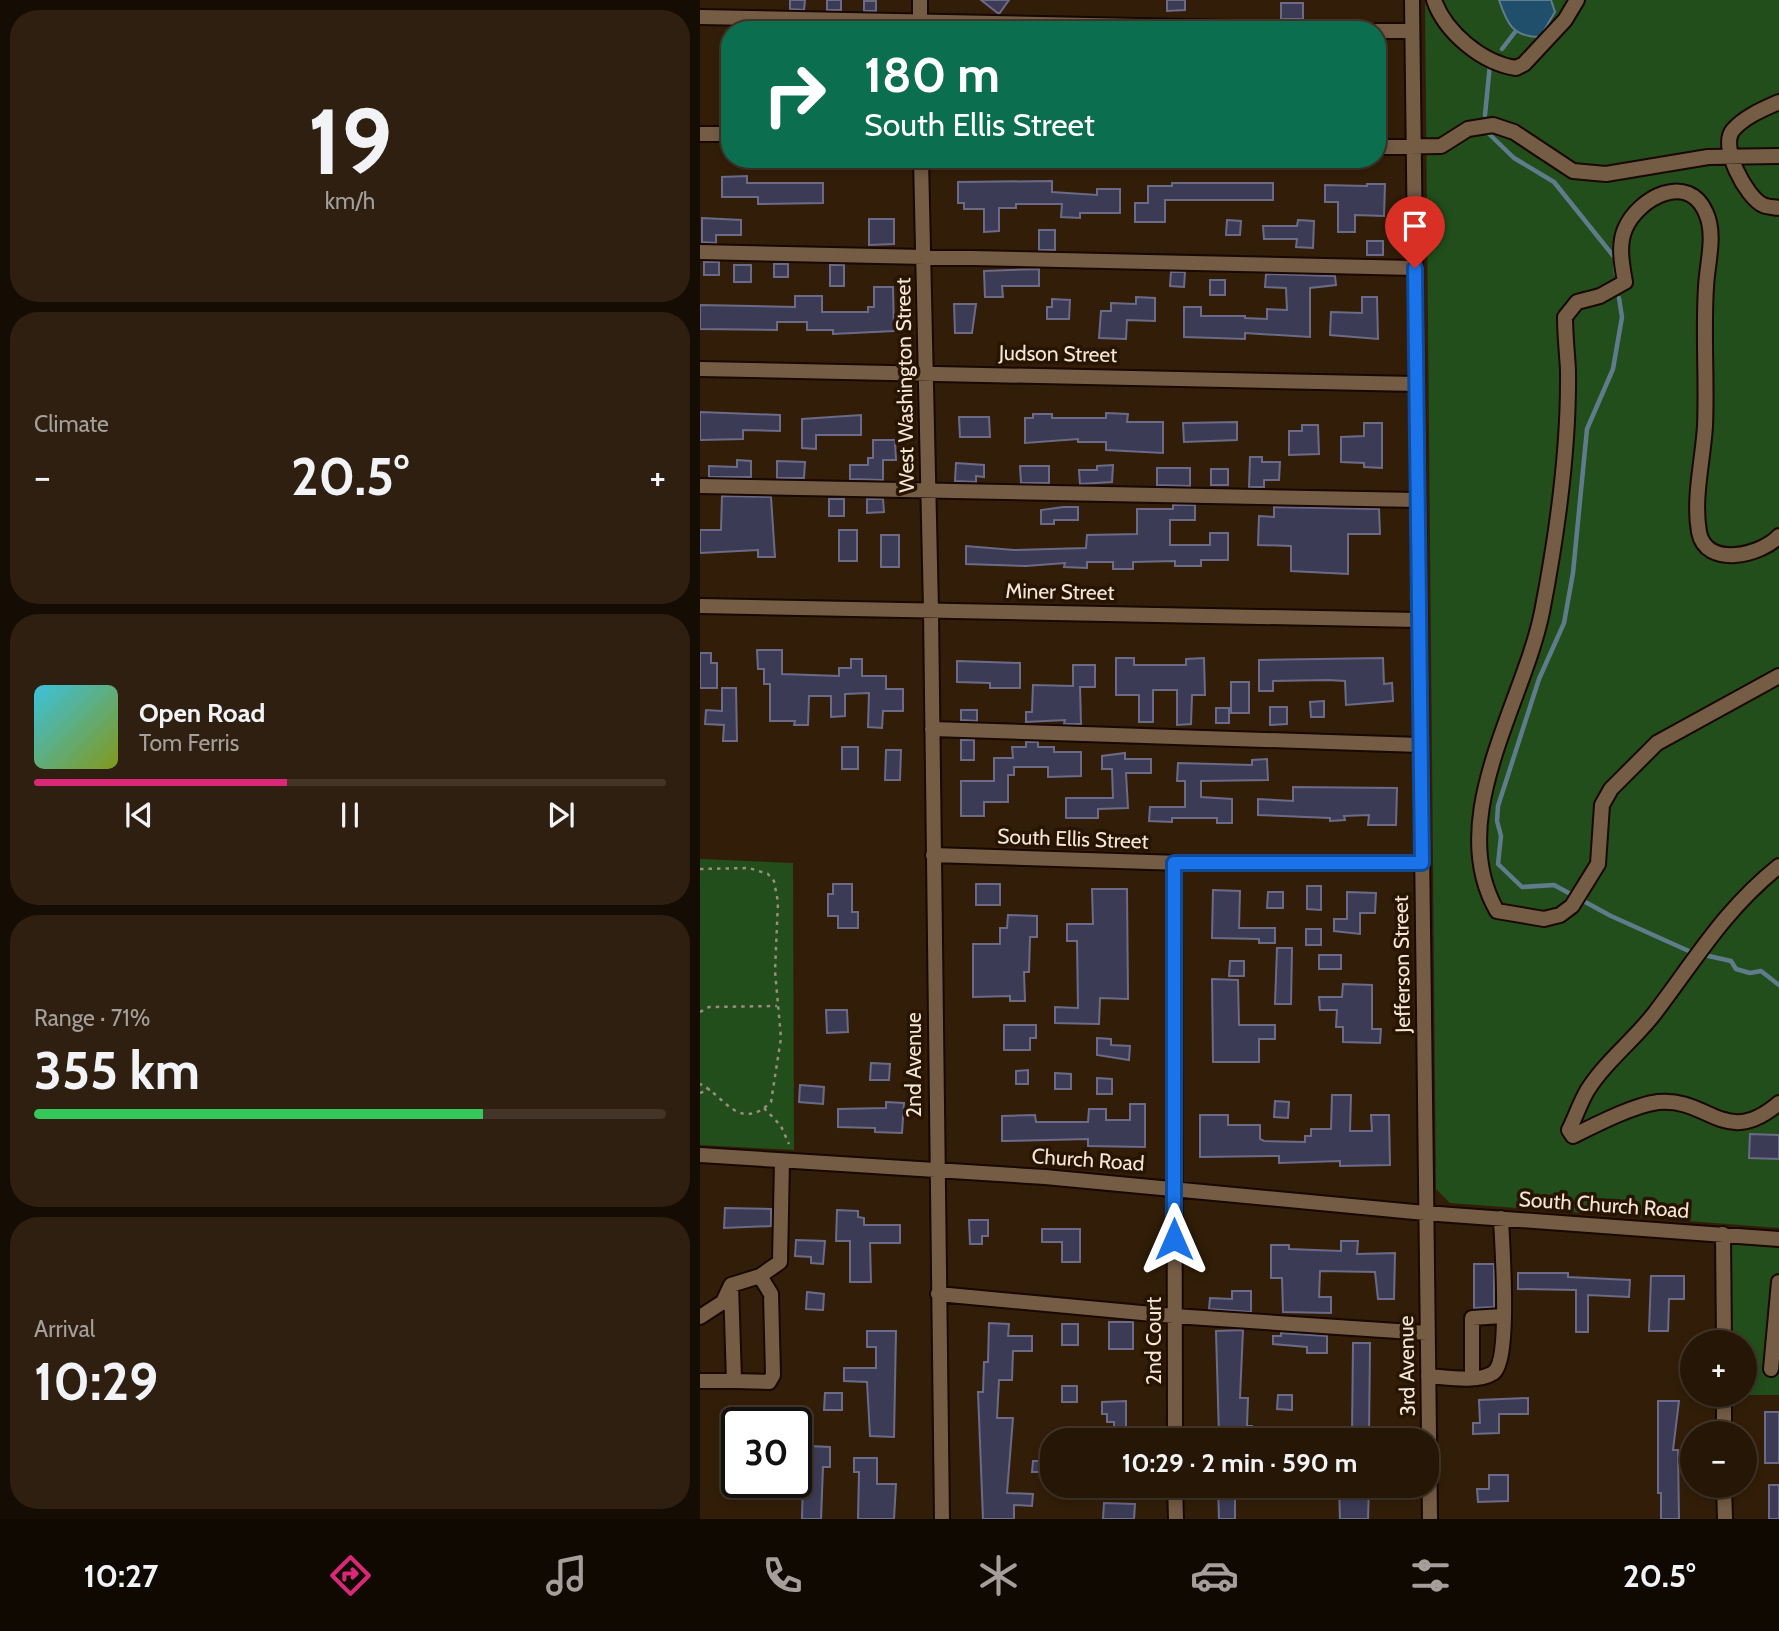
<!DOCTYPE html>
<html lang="en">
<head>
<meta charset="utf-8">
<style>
  :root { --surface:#261606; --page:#2e1f10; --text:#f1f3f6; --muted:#a49f9b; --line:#423528; --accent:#db2777 }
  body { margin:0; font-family:Cabin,sans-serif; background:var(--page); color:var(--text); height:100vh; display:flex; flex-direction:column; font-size:26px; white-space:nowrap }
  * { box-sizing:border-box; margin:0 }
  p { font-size:23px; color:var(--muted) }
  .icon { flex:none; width:38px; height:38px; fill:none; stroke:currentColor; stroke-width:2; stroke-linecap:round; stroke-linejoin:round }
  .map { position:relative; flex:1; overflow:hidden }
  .drawer { display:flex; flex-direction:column; gap:10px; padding:10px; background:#150c03; width:700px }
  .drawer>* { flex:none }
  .top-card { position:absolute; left:21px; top:21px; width:665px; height:147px; border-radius:28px; box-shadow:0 4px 10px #0003,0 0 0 2px var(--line); background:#0b6e4f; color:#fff; overflow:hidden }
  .controls { position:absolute; left:980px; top:1330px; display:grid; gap:14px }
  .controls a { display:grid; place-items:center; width:77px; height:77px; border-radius:50%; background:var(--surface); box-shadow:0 4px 10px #0003,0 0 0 2px var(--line); font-size:35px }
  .speed { position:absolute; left:21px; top:1407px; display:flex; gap:14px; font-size:35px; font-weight:700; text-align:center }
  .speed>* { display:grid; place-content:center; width:91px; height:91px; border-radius:50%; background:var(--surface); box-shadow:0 4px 10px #0003,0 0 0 2px var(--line); line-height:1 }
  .speed .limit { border:4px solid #111; border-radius:10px; background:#fff; color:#111 }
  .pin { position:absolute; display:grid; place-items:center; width:60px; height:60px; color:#fff; margin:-72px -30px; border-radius:50% 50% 50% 0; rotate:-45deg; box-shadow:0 0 7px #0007 }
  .pin .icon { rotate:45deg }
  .me { position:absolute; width:77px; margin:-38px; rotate:0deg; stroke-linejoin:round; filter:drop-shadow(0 0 5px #0008) }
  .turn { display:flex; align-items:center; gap:24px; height:147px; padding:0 28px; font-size:32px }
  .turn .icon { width:91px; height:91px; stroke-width:2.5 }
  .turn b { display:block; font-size:49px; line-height:60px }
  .big { font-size:52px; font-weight:700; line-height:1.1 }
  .drawer .widget { flex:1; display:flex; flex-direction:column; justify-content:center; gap:10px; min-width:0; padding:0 24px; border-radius:28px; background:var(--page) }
  .drawer .dial { align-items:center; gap:0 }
  .dial b { font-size:91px; line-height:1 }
  .song { display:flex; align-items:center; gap:21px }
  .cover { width:84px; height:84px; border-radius:10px; background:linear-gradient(135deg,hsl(190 70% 55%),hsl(70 70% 35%)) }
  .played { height:7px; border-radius:4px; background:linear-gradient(90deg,var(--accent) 40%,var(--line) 40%) }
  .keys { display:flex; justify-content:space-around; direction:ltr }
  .heat { display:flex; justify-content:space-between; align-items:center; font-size:38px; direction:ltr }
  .charge { height:10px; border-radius:5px; background:linear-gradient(90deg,#34c759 71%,var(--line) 0) }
  .trip { position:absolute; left:340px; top:1428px; width:399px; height:70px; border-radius:28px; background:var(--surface); box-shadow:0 4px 10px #0003,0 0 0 2px var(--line); font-weight:700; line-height:70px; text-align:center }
  .tab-bar { display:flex; height:112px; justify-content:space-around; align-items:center; background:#0f0902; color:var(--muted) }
  .tab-bar .icon { width:49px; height:49px }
  .tab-bar .on { color:var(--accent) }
  .tab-bar b { font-size:32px; color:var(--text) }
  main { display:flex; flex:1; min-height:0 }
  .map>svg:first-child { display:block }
  .green { fill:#214e1b }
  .water { fill:#1f4f6b; stroke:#5f7c8c; stroke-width:2 }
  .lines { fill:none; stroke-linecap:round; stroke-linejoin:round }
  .stream { stroke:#5f7c8c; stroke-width:4.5 }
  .building { fill:#3c3b56; stroke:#6b6b88; stroke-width:2 }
  .minor-casing { stroke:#190700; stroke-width:18 }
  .path { stroke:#9c8c7b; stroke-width:2.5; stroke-dasharray:3.5 5; stroke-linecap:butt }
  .minor { stroke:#745c45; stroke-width:14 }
  .route-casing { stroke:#114b97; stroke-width:18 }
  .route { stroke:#1a73e8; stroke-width:12 }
  .labels { text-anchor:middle; stroke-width:7; stroke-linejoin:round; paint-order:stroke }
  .street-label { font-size:21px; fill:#f4e6d9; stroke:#281501 }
</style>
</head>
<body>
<main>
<section class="drawer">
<div class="widget dial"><b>19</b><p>km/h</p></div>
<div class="widget"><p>Climate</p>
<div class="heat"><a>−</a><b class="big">20.5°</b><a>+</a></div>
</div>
<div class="widget">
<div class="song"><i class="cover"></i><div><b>Open Road</b><p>Tom Ferris</p></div></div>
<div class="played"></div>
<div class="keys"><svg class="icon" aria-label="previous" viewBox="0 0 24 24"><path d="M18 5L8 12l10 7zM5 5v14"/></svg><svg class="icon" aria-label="pause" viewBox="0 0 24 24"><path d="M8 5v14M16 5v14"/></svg><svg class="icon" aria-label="next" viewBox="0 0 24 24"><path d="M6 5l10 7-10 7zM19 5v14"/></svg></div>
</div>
<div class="widget"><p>Range · 71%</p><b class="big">355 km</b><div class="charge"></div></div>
<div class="widget"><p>Arrival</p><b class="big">10:29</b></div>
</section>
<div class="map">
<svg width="1079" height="1519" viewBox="0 0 1079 1519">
  <rect width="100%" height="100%" fill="#321e08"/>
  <!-- green -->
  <path class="green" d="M725,0H1079V1228L750,1203L736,1189Z
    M0,859L93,863L94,1150L0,1145Z
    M1026,1238L1079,1242V1395H1028H1045V1342H1027Z"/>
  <!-- water -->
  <path class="water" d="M799,0H851L855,12L840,37C813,37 807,24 799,0Z"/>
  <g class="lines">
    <!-- stream -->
    <path class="stream" d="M802,49L815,32
      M785,115L790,64
      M787,132L814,158L854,182L915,258L916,274
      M919,298L922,317L913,369L887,429L873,573L864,623L839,679L798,806L797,821L801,836L798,864L822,887L854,885L911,916L991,952L1031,961L1036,969L1050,973L1061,971L1079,985"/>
  </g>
  <!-- building -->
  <path class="building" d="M90,0H105L104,10L90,9Z
    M127,0H141V10H127Z
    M281,0H309L299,14Z
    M467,0H485V10L467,11Z
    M164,1H176V11H164Z
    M581,3H603V19H581Z
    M47,176V183H123V203L58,204V197H22V177Z
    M352,181V192L397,195V189H420V213H380V218L361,217L362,204H316V208H299V231L284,232V209H264V203H258V182Z
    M472,183H573V200H465V222H435V203H448V186H472Z
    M667,184H685L684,216L655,215V232H638V202H625V185L667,186Z
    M2,218L41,220V235H16V243L2,242Z
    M169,219H194V244L169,245Z
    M527,220L541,221L540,235H526Z
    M598,220L614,221L613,248L596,247L597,239H564L563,226H597Z
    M339,230H355V250H339Z
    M667,241H683V255H667Z
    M4,262H19V275H4Z
    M74,264H88V277H74Z
    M34,265H51V282H34Z
    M130,265H144V286H130Z
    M339,269V286H302L303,297H285L284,271Z
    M471,272H485L484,287L470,286Z
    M566,274L635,276L636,285L610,288V337L545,333V339L484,337V307H501V316H545V318L567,319V309L587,310L586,288L565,287Z
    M510,280H525V295H510Z
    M174,287H193L194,331L133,334V330H107V322H77V330L0,329V305L95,307V296H122V312H168V307H174Z
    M436,297L455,298V321L427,320L426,339L399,338L401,311H411V303L436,304Z
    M662,297H677L678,339L630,335L631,312L662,313Z
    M352,299L370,300L369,319H347V307H352Z
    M254,304H276L272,333H255Z
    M0,412L80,415V431L43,430V439L0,440Z
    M406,413L428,414L427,422H463V453L406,450V442H378V439L325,443V418H333V414H352V418H406Z
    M161,415V435H116V449L102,448V419Z
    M259,417H289L290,437H260Z
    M537,422V440L484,442L483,423Z
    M664,423H682V468L664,467V463L641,462V437L664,436Z
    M602,425H618L619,454L589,455V431H602Z
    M173,440H195L196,460H183V480L150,479V465H168V458H173Z
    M550,457H562V462H580L579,480H564V487H549Z
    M37,460L51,461V477H9V466L37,467Z
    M77,461L105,462L104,478H77Z
    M256,463L284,465V477L276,476V482L255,481Z
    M413,465L412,482L380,484L379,470H397V466Z
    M320,466H349V483H321Z
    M457,468H490V486L457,485Z
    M511,469H528V485H511Z
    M22,496L71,497L75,557H58V550L0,553V530H21Z
    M129,499H144V516H129Z
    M167,499H183L184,512L167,513Z
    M473,505H495V520H470V545H510V533H528V560H501V566H475V561L433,562V569H413V562H387V568L364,567L365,563L326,566L266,564V546L314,550L386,548L387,535L437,534V509H473Z
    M363,507H378V520H354V524H341V510Z
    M574,507L679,509L680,534H648V574L591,571V546L558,545L559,516L574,517Z
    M139,530H157V561H139Z
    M181,535H199V567H181Z
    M57,650H82V674L139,676V668H151V659H162V676H186V689H203V711H183L182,728L168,727L169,693L145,694V716L131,717V696H109L108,725H94L95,721H70V684H64V669H58Z
    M0,653H11V663H17V688H0Z
    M416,658H434V665H486V659L504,658L505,695H492L491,724L477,725V690H453V722H439V695H416Z
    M683,658L684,684L692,683L693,701L646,705L645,681L628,680L573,681V691H559V660Z
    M257,661L320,663V688H290V683L257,682Z
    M373,665H395V687H380L381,724H364L365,720L326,722V712H332L333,685L373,686Z
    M531,682H549V713H531Z
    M22,688H36L37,741H23L24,725L5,724L6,710L22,711Z
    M624,701V717H611L610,702Z
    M570,707H587V724L570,725Z
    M516,708H529V723H516Z
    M261,710H277V721L261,720Z
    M261,740H274V760H261Z
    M326,742H338V747H354V752H381V776L348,777V767H314V775H308V802H284V816H261V781H294V758H313L312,747H326Z
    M142,747H158V769H142Z
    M186,750H201L200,780H185Z
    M425,753V759H451V773H426L428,808L398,809V818H366V798H413L412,769H402V756Z
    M567,759L568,780L501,781V797L532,799V823H517V818H472V822L449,821L450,807H485V781H477L478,763L552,765V760Z
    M593,787L697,788L696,825H668L669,815L644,816L645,820L630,821V818L558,815V799L593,801Z
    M133,884H152V912H158V928H138V916H128V894H133Z
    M276,884H300V905H276Z
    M607,886H621V910L607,909Z
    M392,889H427L428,999L400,998L399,1024L355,1023V1007L378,1008L377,941H367V924H393Z
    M513,890L540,891L539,928H575V943H559V939L512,938Z
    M568,892H583V908H567Z
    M647,892L676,893L675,913H660V934L634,931V919H647Z
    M308,915L337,916V937H330L329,972H324L325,1001H310V996L273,997V944H300V928H307Z
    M606,929H621V945H606Z
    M577,948H592L591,1004H575Z
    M619,955H641V969H619Z
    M530,961H544V976H529Z
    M512,979L538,980L539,1025H575V1039H559V1062H513Z
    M643,984L672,985V1029H681L680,1043L643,1042V1027H636L637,1010H620L619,997H642Z
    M126,1010H147L148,1032L127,1033Z
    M304,1025H336V1038H330V1050H304Z
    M397,1038L411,1039V1045L430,1046L429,1060L397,1055Z
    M171,1063L190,1064L189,1080H170Z
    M328,1070V1084H316V1071Z
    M355,1073L371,1074V1089H355Z
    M397,1078L412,1079V1094H397Z
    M100,1085L124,1087L123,1104L99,1102Z
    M632,1095H651L650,1131H672L671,1115H689L690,1165L640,1166V1161L579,1163V1156L500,1157V1115H528V1125H560V1139L564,1141L605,1142V1136H611V1129H631Z
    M575,1101L589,1102L588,1118L574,1117Z
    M186,1102L204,1103L202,1133L175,1132V1128L138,1127V1109L186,1108Z
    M430,1104H445V1147L388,1146V1139L302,1141V1116L335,1115L336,1122H388L389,1109H406V1120H430Z
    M1050,1134L1079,1135V1159L1049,1158Z
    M25,1208L71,1209V1226L24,1228Z
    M137,1210L158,1211V1217L164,1218V1225H200V1243H170L171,1282H150V1241H136Z
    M269,1220H288V1236H282V1244H270Z
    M342,1229H380V1262H362V1242H342Z
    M96,1240L125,1241L123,1264L111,1263V1257L95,1256Z
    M641,1241H658L657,1254L695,1253L694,1299H678L675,1272L620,1271L619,1297H631V1313L583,1312L582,1278H571V1245H589V1249L641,1251Z
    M774,1264H794V1307L774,1308Z
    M818,1273H868V1277L930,1280L929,1297L888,1295V1332H876V1290L818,1289Z
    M951,1276H984V1299H969L968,1331H949Z
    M532,1291H551V1312L509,1309L510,1298L532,1299Z
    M107,1292L124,1294L123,1310L106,1309Z
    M409,1322H433V1349H409Z
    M289,1323L309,1324L308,1336H332V1351H313L312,1380H299L297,1418H313L307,1493L333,1494L332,1506L314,1505V1519H283L278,1392H283L284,1362H288Z
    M362,1324H378V1345H362Z
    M543,1330L540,1398H548L547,1426H552V1440H522V1436H519L516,1331Z
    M167,1331H196L194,1437L170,1436L167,1382L144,1381V1368H176V1347H167Z
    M581,1333L627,1336V1353H607V1347L573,1344V1336H581Z
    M653,1343H670L669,1438L652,1437Z
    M362,1386H377V1402H362Z
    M125,1393H142V1410H124Z
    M578,1395H592V1410L577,1409Z
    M828,1398V1414H799V1433L773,1434V1423H780L779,1400Z
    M426,1401V1428H414V1422H407V1414H402V1402Z
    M958,1401H979L973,1450H978L979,1519H961V1493H958Z
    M1065,1412H1079V1463H1065Z
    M109,1446L130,1447V1467H123L121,1519H102L103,1476H107Z
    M154,1458H177V1484H196L194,1519H158L159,1472H154Z
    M333,1461H344V1472H332Z
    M789,1475H808V1501L778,1502L777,1489H789Z
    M1069,1485H1079V1519H1069Z
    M639,1486H669L668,1519H640Z
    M518,1488H535V1519H519Z
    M404,1503L435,1504L434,1519H403Z"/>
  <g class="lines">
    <!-- minor casing -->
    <g class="minor-casing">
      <path id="minor" d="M220,0V30
        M712,0L730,1519
        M734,0C745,32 782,63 816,68L824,64L865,20L877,0
        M0,17L631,30
        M677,31H712
        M1079,102C1063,109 1044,117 1033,130C1019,146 1046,197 1063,205C1067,207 1074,207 1079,208
        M0,134H30
        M677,147L741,146L768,129L793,125L814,132L873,171L906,174L1008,157L1079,156
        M221,159L231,610L242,1519
        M0,252L715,268
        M0,369L716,384
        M0,486L717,500
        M1079,536C1062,555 1006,569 999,532C993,498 1003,460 1005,426C1007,380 1003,333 1006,287C1007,264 1016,235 1006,213C988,171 938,198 925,229C918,245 922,265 925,282L900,296L877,302L865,317C865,335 867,352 868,370C869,448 857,535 842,612C823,705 744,819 797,911L844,919L860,915L872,906L898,864L902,805L911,789L957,743L1079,676
        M0,606L718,620
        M232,729L720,745
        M233,855L481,863H722
        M474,863L475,1440
        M1079,866C1024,910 996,959 954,1014C933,1041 905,1062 887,1091C880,1103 875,1118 869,1130L873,1136C895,1125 934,1105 958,1102C1009,1097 1025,1149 1079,1103
        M0,1155L345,1177L725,1213L1079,1239
        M1023,1234L1024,1342
        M31,1285L34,1381L69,1382L73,1375L71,1294L60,1276
        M238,1294L474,1316L727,1333
        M0,1317L23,1302L31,1285L60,1276L80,1262L82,1161
        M1071,1369L1079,1282
        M728,1376C745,1377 778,1383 793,1373C811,1361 802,1244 801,1218
        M772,1378V1318L802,1316
        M0,1381H34
        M1024,1395V1433
        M475,1486L476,1519
        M1024,1486L1025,1519"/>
    </g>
    <!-- path -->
    <path class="path" d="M0,869L49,868L68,874L74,881L78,902L75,971L81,1038L71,1102C39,1133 25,1096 0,1084
      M0,1012L9,1007L77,1006
      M0,1093L10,1089
      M64,1108L81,1126L89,1144"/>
    <!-- minor -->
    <use href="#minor" class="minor"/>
  </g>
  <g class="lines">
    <!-- route casing -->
    <g class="route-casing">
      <path id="route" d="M474,1239V863H722L715,268"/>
    </g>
    <!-- route -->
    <use href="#route" class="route"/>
  </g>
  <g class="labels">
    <!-- street labels -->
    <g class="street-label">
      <text transform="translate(358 354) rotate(1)" y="7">Judson Street</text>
      <text transform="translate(205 385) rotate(-91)" y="7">West Washington Street</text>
      <text transform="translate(360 592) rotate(1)" y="7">Miner Street</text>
      <text transform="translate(373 839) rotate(2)" y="7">South Ellis Street</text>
      <text transform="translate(702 964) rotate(-91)" y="7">Jefferson Street</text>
      <text transform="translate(214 1065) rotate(-90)" y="7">2nd Avenue</text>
      <text transform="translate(388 1160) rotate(4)" y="7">Church Road</text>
      <text transform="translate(904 1205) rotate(4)" y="7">South Church Road</text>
      <text transform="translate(454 1341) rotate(-90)" y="7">2nd Court</text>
      <text transform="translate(707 1366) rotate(-91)" y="7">3rd Avenue</text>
    </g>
  </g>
</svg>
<div class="controls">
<a>+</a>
<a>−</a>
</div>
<div class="speed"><div class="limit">30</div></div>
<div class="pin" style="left:715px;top:268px;background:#d93025"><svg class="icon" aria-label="arrive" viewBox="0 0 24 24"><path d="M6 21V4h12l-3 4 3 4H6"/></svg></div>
<svg class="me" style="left:474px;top:1239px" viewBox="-20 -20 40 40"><path d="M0-17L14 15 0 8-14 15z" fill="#1a73e8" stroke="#fff" stroke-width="4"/></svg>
<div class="trip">10:29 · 2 min · 590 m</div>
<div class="top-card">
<div class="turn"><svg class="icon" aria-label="right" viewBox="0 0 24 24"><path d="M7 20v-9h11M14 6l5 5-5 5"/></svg><div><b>180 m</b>South Ellis Street</div></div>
</div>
</div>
</main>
<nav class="tab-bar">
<b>10:27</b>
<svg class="icon on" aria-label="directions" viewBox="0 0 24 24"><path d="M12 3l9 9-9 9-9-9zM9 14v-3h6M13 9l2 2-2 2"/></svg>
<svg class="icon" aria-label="music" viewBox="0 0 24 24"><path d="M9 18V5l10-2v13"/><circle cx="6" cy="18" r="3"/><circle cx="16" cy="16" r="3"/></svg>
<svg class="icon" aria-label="phone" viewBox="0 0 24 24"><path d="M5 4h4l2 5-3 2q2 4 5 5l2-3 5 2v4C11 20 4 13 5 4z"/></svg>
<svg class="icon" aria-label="climate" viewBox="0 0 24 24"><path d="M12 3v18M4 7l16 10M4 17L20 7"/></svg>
<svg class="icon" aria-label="car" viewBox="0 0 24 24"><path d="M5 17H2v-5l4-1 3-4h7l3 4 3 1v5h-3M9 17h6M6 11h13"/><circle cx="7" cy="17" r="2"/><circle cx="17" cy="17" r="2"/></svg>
<svg class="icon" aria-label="filters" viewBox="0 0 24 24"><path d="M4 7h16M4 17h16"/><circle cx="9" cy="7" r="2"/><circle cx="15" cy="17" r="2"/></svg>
<b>20.5°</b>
</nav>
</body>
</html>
